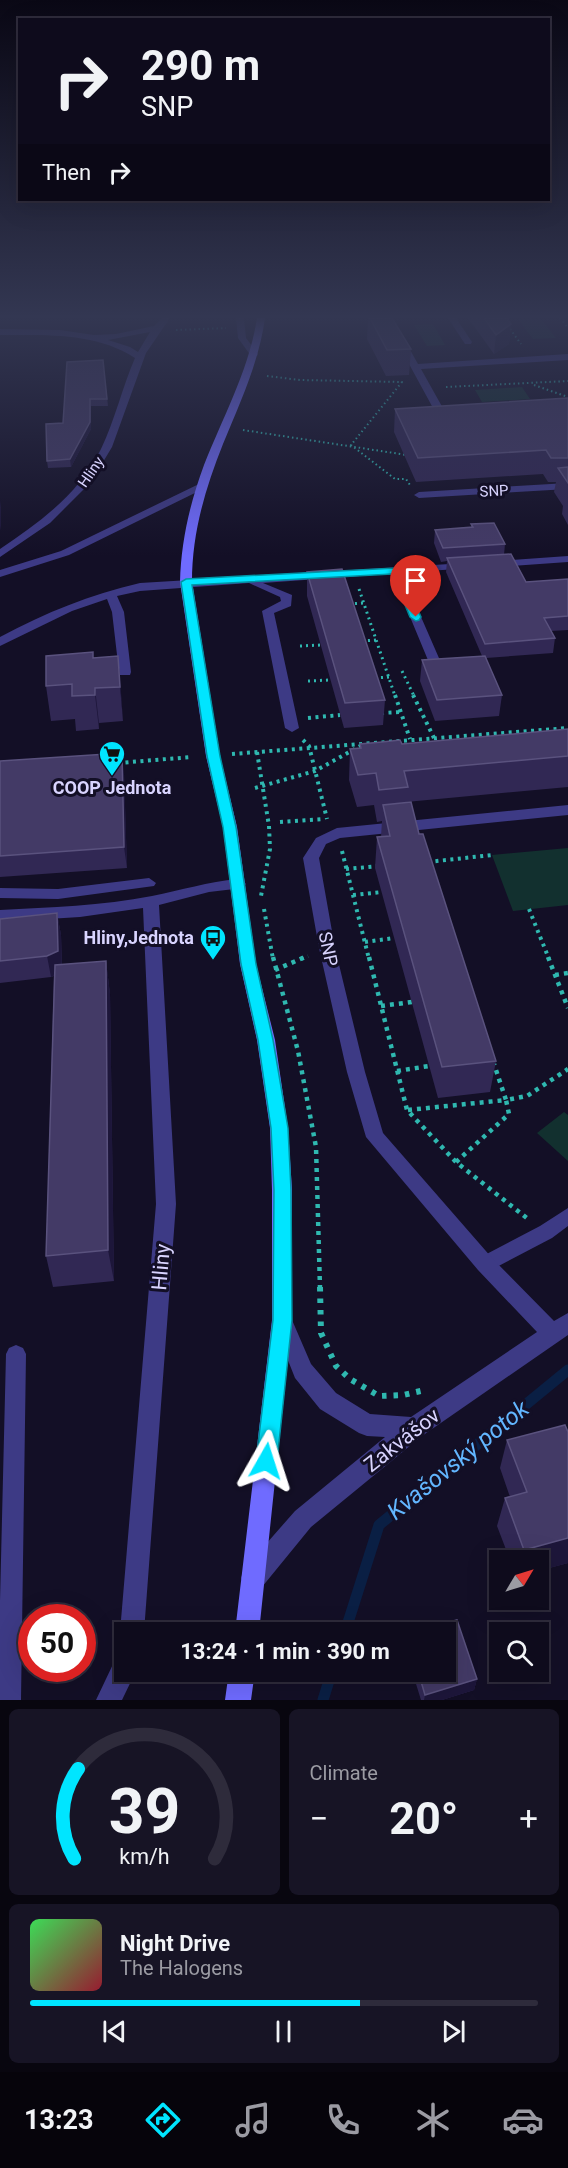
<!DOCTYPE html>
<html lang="en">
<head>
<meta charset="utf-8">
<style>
  :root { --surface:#0e0b1c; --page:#171425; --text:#f1f3f6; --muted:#9b9ba3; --line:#2e2b3b; --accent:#00e5ff }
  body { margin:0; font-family:Roboto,sans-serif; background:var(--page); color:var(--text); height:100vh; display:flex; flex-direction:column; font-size:22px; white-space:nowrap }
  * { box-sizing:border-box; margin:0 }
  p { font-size:20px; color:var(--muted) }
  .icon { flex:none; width:33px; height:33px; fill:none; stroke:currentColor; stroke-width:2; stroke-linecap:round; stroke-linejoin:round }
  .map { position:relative; height:1700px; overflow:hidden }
  .panel { display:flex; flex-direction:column; gap:9px; padding:9px; background:#08060f; flex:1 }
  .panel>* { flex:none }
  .banner { position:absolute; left:18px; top:18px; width:532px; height:183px; border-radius:0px; box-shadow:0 6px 24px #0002,0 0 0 2px var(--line); background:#0e0b1c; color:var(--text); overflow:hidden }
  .needle { width:39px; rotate:52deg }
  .buttons { position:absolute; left:489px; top:1550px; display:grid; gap:12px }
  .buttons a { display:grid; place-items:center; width:60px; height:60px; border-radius:0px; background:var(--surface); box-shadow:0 6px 24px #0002,0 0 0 2px var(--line); font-size:30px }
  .speed { position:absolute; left:18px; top:1604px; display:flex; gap:12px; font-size:30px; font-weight:700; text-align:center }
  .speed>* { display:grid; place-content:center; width:78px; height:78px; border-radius:50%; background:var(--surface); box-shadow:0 6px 24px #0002,0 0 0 2px var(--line); line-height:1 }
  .speed .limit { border:9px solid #d22; background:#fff; color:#111 }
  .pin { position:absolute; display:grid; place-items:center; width:51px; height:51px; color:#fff; margin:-62px -26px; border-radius:50% 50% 50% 0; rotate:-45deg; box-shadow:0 0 6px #0007 }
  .pin .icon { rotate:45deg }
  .me { position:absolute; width:66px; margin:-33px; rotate:6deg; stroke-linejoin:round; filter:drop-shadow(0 0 4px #0008) }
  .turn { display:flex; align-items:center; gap:21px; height:126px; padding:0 24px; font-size:27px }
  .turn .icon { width:78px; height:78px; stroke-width:2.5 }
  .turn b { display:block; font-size:42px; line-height:51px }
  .then { display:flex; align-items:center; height:57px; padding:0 24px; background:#0003; gap:12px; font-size:22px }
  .big { font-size:45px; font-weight:700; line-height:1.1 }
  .panel .card { flex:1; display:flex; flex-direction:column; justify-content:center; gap:9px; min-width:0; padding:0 21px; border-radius:9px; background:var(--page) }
  .panel .dial { align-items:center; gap:0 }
  .dial svg { height:156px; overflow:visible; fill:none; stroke:var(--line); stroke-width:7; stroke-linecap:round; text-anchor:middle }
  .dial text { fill:var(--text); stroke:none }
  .song { display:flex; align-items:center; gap:18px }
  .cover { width:72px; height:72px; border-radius:9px; background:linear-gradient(135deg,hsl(130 70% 55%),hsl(350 70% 35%)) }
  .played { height:6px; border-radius:3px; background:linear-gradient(90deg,var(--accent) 65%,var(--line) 65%) }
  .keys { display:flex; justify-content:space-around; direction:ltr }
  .heat { display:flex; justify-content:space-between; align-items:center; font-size:33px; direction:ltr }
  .panel .tiles { flex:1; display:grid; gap:9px; grid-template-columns:1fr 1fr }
  .card:last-child { grid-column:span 2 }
  .trip { position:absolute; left:114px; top:1622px; width:342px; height:60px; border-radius:0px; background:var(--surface); box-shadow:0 6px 24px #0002,0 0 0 2px var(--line); font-weight:700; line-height:60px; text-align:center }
  .menu { display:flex; height:96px; justify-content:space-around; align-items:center; background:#06040b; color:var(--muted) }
  .menu .icon { width:42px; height:42px }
  .menu .selected { color:var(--accent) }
  .menu b { font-size:27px; color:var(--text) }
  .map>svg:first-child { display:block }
  .green { fill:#12302f }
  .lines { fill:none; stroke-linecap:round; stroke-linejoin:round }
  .stream { stroke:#0a1f44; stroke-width:11 }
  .path-far4 { stroke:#2fb8b0; stroke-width:2; stroke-dasharray:1.5 3; stroke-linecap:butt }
  .path-far3 { stroke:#2fb8b0; stroke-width:3; stroke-dasharray:2 4; stroke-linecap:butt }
  .path-far2 { stroke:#2fb8b0; stroke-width:4; stroke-dasharray:3 4.5; stroke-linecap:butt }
  .path-far1 { stroke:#2fb8b0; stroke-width:4.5; stroke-dasharray:4 5; stroke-linecap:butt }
  .path { stroke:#2fb8b0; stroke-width:6; stroke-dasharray:4.5 7; stroke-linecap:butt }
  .service { fill:#3d3a85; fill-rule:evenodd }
  .minor { fill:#3d3a85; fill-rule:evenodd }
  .secondary { fill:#6f6bff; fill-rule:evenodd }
  .wall { fill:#312854 }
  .shaded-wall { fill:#1d163a }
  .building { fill:#433a66; stroke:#5a527e; stroke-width:1.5 }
  .route { fill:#00e5ff; stroke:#0095a6; stroke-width:1.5 }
  .labels { text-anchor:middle; stroke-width:6; stroke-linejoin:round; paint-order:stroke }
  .far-street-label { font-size:15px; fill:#d9d4ff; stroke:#130f26 }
  .poi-label { font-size:18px; font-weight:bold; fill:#d9d4ff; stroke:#130f26 }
  .street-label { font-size:18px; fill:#d9d4ff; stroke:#130f26 }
  .near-street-label { font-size:21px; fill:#d9d4ff; stroke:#130f26 }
  .near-water-label { font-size:24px; font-style:italic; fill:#62b6ff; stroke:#130f26 }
</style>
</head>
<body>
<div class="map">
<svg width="568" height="1700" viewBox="0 0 568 1700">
  <rect width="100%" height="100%" fill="#130f26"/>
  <!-- green -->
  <path class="green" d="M540,318L556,338L533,339L518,319Z
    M433,324L445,345L427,346L414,325Z
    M522,387L530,399L482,402L475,390Z
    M568,848V905L513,911L492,855Z
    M564,1112L568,1115V1161L537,1133Z"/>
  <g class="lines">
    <!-- stream -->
    <path class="stream" d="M345,1632L379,1525L568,1370
      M323,1700L332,1671"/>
    <!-- path-far4 -->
    <path class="path-far4" d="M502,318L521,344
      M560,318L568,328
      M176,330L226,328
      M267,376L300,380L402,382L351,445L395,479H406L410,485
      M534,385L568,397
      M446,387L568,381
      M243,430L407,455"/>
    <!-- path-far3 -->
    <path class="path-far3" d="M359,589L395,696
      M349,604L363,603
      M362,641L376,640
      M300,646L321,645
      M402,671L414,696
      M375,678L389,677
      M308,681L330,680"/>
    <!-- path-far2 -->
    <path class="path-far2" d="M395,695L410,739
      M413,695L434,738
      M381,713L401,712
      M308,718L340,715
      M303,740L309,746L327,819
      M257,752L269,826L270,849L261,896
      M232,754L568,728
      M118,763L192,757
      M255,788L315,771L362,745
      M280,822L324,819
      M342,851L369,959
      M428,862L492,855
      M346,869L379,866
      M353,895L382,892
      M264,909L273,959
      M529,909L549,959
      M365,942L394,938
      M301,959L308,956"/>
    <!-- path-far1 -->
    <path class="path-far1" d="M273,957L298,1051L316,1147L320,1288
      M369,957L407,1110L456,1162L528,1219
      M548,957L568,1008
      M275,970L305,957
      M555,975L568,973
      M381,1006L412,1002
      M397,1071L429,1066
      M408,1110L506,1100L494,1064
      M456,1162L509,1114L506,1100L527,1096L568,1069"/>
    <!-- path -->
    <path class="path" d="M320,1287L321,1333L336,1366L350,1379L379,1396L403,1395L425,1390"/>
    <!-- service -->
    <path class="service" d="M236,318H244L246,338L258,354L257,356H251L238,338Z
      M396,568L401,571L442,665L440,667L436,668L430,665L391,571Z
      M149,878L156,883L154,886L58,899L0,898V888L58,889Z
      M568,1208V1226L552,1238L491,1270L485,1272L479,1270L476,1264L479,1258L540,1226Z
      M16,1345L23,1348L26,1354L21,1700H0V1601L6,1354L9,1348Z"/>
    <!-- minor -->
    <path class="minor" d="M162,318H170L146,353L112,447L91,482L50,523L0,557V549C40,522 79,494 101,449C115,420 122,388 135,358C96,332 45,335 0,335V329L60,330L94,335L116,334L154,326ZM150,332L138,352L130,347L108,340Z
      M384,318H392L418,364L568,354V360L421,369L449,419L444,422L439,419Z
      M448,318H456L472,342L471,344H465Z
      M201,483L205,484V488L69,555L0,577V570L61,551Z
      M568,483V489L419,498L414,495L419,492Z
      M568,556V562L496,567L490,564L496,561Z
      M466,563L472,566L470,568L263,583L292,595L291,606L274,613L299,728L292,732L285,728L262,611L281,601L280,597L249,583L140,591L117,596L124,612L131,672L130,675H120L119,672L112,612L107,599L72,611L0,646V637C47,612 89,595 140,583Z
      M568,805V815L340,838L326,844L319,858L335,948L365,1072L383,1133L492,1258L554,1321L568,1313V1335L422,1436L311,1527L262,1587L253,1590L244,1587L241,1578L244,1569L295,1511L385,1437L367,1436L359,1433L320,1409L295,1378L272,1320L275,1313L282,1310L289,1313L311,1364L336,1393L370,1414L411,1417L537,1332L478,1270L366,1137L347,1072L319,948L303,858L316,838L337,828Z
      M238,879L243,880L246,884L243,888L209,892L159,905L176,1204L144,1632H124V1641L120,1632L156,1204L143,908L80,917L0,922V910C50,907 102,906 152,896C181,890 208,882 238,879Z
      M124,1656V1671H136L122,1700H96L115,1660Z"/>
    <!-- secondary -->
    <path class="secondary" d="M257,318H265C259,362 240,403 223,444C205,489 192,533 192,582L220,756L237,827L256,964L275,1040L288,1128L292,1190V1320L259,1632H235L272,1320V1190L270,1128L257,1040L240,964L223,827L206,756L180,582C181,541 190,503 204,465C223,417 249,370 257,318Z
      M229,1671H255L251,1700H225Z"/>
  </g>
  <!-- wall -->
  <path class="wall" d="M368,318H392L411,349L409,375L386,376L367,339Z
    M468,318H507L511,324L509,344L494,354Z
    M103,360L108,406H91V429L71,467L48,468L47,461L63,423Z
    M568,398V525L562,514L563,506L554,492L556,482H548L543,474L416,482L394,432L395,409Z
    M471,524L505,544L504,555L526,582L568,579V630L551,631L555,638L553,653L486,658L502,695L499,716L435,721L420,681L422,660L482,656L446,572L447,561L441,562L434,543L435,530L471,527Z
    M307,572L385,700L383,725L344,728L307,596Z
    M118,656L123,721L99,723V729L76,731L75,719L51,721L46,686L94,658Z
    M568,729V787L406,802L419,834L496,1061L490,1092L438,1098L375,868L377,837H381L382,821L377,822L374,805L357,807L349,780L350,749L360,748V744H402Z
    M0,761L124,774L127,868L0,877Z
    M57,913L61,935L62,965L106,961L110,994L114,1281L53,1287L46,1256L54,976L51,977L0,983V919Z
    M568,1432V1563L538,1571V1560H510L497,1526L505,1498L510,1497L500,1468L507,1440Z
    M412,1671H446L477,1679L474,1690L442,1700H421Z"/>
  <!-- shaded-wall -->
  <path class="shaded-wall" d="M511,324L509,344L494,354L496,335Z
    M90,399L91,429L71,467L70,459Z
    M0,500L1,507V531L0,526Z
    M118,656L121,691L123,721L120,687Z
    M95,688L99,723V729L95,695Z
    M122,753L124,774L127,868L124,847Z
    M57,913L61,935L62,972L51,977L47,956Z
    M106,961L110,994L114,1281L108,1250Z
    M568,1538V1563L538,1571V1560H521L524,1550Z
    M477,1679L474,1690L442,1700H424L425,1695Z"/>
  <!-- building -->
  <path class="building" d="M370,318H392L411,349L387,350Z
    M484,318H507L511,324L496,335Z
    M103,360L107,399H90V422L70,459L47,461L46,424L63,423L67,362Z
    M568,398V458H551L546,450L418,458L395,409Z
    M568,467V483L558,468Z
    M494,523L505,544L443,548L435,530L473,527L471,524Z
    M511,554L526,582L568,579V616L544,618L555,638L485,644L447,558Z
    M342,569L385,700L345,703L307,572Z
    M93,652V658L118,656L120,687L95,688V695L72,696V684L46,686V656Z
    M485,656L502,695L437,700L422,660Z
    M568,729V756L404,771L408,787L379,790L376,773L358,775L350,749L361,748L360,744L382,742L400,740L402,744Z
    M122,753L124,847L0,856V761Z
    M411,802L419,834H423L496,1061L442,1067L377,837L390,836L383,805Z
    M57,913L58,951L47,956L0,961V919Z
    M106,961L108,1250L46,1256L55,965Z
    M565,1425L568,1432V1538L524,1550L505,1498L527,1492L507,1440Z
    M457,1620L477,1679L425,1695L418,1671H446V1632H415Z"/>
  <!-- sky -->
  <linearGradient id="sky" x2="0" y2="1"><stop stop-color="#0a0815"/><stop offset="0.57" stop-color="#333752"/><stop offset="1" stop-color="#333752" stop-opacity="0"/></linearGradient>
  <rect width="568" height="556" fill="url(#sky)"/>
  <!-- route -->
  <path class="route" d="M396,568L401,571L421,617L419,620L416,621L410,617L392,574L192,585L220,756L236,827L256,964L273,1040L288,1128L291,1190L292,1320L277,1461L274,1468L266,1471L259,1468L256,1461L273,1320L274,1190L271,1128L258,1040L241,964L223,827L207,756L181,582L186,579Z"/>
  <!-- icons -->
  <defs>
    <g id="supermarket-pin" transform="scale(1.35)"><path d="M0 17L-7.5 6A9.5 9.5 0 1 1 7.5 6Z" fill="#00e5ff" stroke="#130f26"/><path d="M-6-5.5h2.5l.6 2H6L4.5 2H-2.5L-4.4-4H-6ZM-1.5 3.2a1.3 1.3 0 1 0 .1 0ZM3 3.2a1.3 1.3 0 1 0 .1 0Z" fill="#111"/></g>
    <g id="bus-pin" transform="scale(1.35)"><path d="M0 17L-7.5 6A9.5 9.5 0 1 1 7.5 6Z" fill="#00e5ff" stroke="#130f26"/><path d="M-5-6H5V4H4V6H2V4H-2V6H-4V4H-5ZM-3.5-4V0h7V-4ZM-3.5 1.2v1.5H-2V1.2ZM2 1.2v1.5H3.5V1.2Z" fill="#111"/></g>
  </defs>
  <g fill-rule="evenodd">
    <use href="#supermarket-pin" x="112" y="754"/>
    <use href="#bus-pin" x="213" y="938"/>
  </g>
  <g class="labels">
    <!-- far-street labels -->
    <g class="far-street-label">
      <text transform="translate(91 472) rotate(-55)" y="5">Hliny</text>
      <text transform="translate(494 491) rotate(-3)" y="5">SNP</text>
    </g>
    <!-- poi labels -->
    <g class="poi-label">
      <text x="112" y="794">COOP Jednota</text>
      <text x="194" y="944" text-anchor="end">Hliny,Jednota</text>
    </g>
    <!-- street labels -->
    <g class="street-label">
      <text transform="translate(328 949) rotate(78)" y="6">SNP</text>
    </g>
    <!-- near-street labels -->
    <g class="near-street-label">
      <text transform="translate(161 1267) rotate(-85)" y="7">Hliny</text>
      <text transform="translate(402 1440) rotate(-38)" y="7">Zakvášov</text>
    </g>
    <!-- near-water labels -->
    <g class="near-water-label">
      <text transform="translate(458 1460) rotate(-39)" y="8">Kvašovský potok</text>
    </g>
  </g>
</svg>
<div class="buttons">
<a><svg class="needle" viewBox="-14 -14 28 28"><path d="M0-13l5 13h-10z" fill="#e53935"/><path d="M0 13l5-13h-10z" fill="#9b9ba3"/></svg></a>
<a><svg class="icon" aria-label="search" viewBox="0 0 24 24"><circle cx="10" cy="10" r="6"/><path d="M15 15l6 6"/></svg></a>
</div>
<div class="speed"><div class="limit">50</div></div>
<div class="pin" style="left:416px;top:617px;background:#d93025"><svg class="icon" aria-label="arrive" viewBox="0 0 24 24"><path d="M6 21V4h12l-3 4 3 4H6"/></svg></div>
<svg class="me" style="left:266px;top:1461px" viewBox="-20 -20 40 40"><path d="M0-17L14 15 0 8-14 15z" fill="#00e5ff" stroke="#fff" stroke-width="4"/></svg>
<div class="trip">13:24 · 1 min · 390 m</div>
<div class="banner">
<div class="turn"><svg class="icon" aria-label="right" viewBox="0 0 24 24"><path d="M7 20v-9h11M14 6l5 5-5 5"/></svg><div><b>290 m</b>SNP</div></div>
<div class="then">Then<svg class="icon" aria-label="right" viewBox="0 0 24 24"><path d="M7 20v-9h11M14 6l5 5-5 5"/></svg></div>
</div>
</div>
<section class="panel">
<div class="tiles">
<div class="card dial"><svg viewBox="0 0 100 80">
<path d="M14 69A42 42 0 1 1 86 69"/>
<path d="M14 69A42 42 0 0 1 16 23" stroke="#00e5ff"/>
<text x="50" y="56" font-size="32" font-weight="700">39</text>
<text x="50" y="72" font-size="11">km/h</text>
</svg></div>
<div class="card"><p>Climate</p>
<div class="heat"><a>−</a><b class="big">20°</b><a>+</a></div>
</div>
<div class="card">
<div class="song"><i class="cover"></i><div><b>Night Drive</b><p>The Halogens</p></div></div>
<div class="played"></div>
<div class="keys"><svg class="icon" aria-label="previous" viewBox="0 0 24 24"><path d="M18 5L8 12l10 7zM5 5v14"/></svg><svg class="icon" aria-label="pause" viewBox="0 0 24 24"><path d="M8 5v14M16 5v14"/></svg><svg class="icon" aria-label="next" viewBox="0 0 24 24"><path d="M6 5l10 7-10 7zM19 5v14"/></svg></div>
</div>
</div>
</section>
<nav class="menu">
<b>13:23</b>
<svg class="icon selected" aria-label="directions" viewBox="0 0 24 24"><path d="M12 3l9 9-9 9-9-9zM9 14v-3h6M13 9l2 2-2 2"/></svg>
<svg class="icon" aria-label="music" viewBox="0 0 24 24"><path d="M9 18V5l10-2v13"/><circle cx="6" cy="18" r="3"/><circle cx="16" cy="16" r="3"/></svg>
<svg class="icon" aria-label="phone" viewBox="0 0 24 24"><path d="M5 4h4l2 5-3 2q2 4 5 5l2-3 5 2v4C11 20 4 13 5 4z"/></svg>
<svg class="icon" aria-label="climate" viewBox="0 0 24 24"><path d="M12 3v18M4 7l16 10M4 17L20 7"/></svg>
<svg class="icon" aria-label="car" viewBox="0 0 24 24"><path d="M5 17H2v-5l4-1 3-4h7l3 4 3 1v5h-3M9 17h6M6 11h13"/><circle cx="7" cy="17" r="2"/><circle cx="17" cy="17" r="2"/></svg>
</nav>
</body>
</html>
